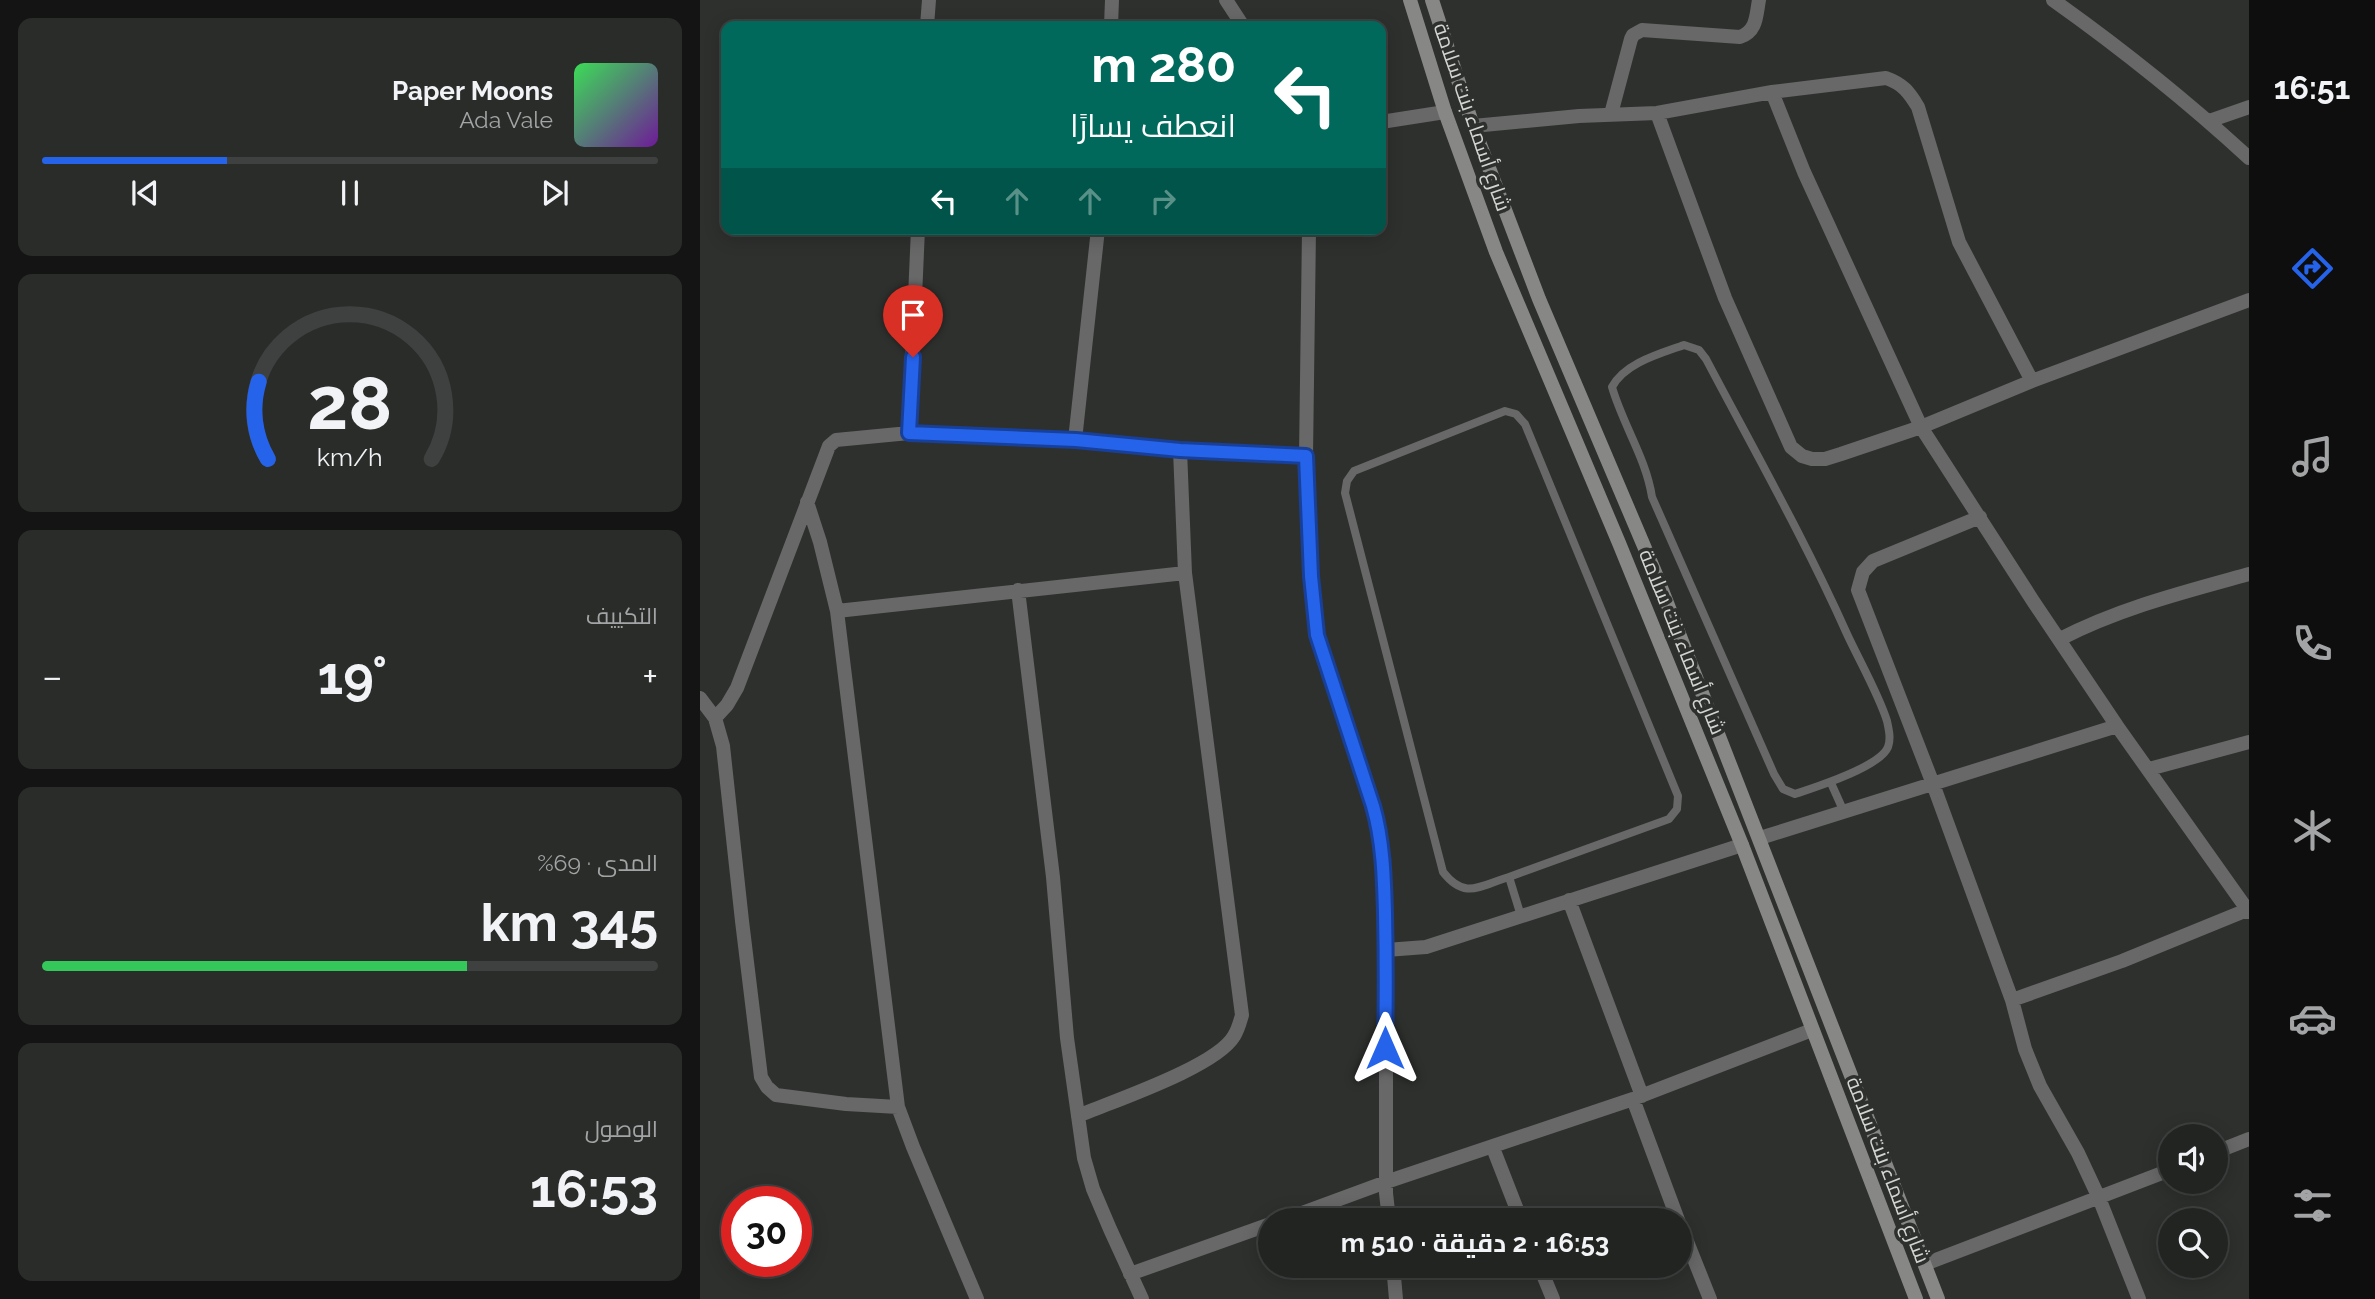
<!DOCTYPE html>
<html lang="ar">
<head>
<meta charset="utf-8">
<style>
  :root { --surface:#222422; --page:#2a2c2a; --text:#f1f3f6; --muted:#a2a4a5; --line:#3f4140; --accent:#2563eb }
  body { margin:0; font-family:Raleway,Cairo,sans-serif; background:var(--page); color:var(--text); direction:rtl; height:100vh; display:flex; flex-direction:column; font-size:26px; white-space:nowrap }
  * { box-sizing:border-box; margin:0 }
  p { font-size:23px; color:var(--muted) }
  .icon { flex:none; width:38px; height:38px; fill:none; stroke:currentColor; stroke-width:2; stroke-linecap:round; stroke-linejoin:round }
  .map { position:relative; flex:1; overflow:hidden; direction:ltr }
  .panel { display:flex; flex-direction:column; gap:18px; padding:18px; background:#131413; width:700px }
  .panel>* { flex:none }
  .hud { position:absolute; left:21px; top:21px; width:665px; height:214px; border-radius:14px; box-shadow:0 4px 18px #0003,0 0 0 2px var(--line); direction:rtl; background:#00695c; color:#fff; overflow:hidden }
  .buttons { position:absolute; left:1458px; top:1124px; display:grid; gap:14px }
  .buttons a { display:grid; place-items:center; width:70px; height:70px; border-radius:50%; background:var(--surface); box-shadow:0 4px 18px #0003,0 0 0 2px var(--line); font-size:35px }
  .speed { position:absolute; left:21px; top:1186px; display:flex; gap:14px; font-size:35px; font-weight:700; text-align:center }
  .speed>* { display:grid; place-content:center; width:91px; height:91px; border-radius:50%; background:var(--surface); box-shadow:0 4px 18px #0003,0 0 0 2px var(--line); line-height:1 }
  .speed .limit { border:10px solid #d22; background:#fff; color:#111 }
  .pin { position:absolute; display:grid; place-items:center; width:60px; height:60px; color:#fff; margin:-72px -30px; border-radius:50% 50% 50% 0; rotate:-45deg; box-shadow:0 0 7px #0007 }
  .pin .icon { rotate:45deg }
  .me { position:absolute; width:77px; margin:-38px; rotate:0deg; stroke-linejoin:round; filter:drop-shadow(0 0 5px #0008) }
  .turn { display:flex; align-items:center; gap:24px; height:147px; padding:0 35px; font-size:32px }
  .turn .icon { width:91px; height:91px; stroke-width:2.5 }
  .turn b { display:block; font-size:49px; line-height:60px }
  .lanes { display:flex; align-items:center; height:66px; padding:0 35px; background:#0003; justify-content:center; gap:35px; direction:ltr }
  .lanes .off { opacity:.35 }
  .big { font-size:52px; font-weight:700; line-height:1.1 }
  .panel .card { flex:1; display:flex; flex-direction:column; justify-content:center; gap:10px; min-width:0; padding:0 24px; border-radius:14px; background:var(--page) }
  .panel .dial { align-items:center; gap:0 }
  .dial svg { height:182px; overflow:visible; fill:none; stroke:var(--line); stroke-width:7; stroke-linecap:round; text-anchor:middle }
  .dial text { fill:var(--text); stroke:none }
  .song { display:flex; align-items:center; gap:21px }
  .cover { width:84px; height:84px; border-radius:10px; background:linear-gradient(135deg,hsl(130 70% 55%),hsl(280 70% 35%)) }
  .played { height:7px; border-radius:4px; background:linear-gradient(90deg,var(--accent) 30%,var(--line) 30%) }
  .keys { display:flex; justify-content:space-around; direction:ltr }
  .heat { display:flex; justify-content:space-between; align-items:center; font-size:38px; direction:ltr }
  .charge { height:10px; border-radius:5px; background:linear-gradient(90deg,#34c759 69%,var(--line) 0) }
  .trip { position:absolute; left:558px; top:1208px; width:434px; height:70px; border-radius:35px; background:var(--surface); box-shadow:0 4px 18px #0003,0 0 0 2px var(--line); font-weight:700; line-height:70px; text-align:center; direction:rtl }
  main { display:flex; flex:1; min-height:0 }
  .tab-bar { display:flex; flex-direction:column; width:126px; justify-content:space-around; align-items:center; background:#0e0e0e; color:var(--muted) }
  .tab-bar .icon { width:49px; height:49px }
  .tab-bar .active { color:var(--accent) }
  .tab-bar b { font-size:32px; color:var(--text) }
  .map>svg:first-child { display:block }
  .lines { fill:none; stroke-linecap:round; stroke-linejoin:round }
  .lane { stroke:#676867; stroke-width:8 }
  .street { stroke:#676867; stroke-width:14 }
  .secondary { stroke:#878886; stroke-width:14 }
  .route-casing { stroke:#184099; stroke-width:18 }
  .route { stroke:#2563eb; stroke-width:12 }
  .labels { text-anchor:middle; stroke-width:7; stroke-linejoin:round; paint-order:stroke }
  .street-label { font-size:21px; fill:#d2d4d2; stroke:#2e302e }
</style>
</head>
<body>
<main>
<nav class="tab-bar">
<b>16:51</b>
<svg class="icon active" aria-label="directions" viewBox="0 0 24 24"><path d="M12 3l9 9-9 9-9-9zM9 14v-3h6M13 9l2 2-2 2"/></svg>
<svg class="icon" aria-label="music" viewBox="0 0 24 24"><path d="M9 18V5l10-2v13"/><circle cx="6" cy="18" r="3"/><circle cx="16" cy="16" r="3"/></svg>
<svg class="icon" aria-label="phone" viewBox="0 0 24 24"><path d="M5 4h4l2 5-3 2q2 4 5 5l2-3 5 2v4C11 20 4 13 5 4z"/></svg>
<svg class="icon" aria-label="climate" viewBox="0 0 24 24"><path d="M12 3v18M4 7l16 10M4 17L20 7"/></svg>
<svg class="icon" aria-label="car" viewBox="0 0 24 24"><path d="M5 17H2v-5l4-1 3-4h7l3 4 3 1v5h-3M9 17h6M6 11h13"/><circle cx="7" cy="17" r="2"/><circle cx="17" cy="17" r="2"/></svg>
<svg class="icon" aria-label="filters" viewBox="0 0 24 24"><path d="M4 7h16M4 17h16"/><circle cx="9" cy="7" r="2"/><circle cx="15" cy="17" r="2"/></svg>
</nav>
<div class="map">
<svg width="1549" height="1299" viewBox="0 0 1549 1299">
  <rect width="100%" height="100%" fill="#2e302e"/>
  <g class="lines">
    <!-- lane -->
    <path class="lane" d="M984,345L999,350L1006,359C1054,450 1105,540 1147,634C1159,660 1179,695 1187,721C1189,730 1191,739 1188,747C1180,767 1116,787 1095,794L1083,789L1074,774L952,497C946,458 923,425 912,387C925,363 959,354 984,345Z
      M1131,783L1144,812
      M809,877L969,819L977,809L978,796L825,424L816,414L805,411L654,471L647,481L645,493L743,872C765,900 779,886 809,877L821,916"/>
    <!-- street -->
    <path class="street" d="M526,0L543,26
      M1353,0C1422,49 1487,101 1549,158
      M227,26L229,0
      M411,26L412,0
      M1072,92L1104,172L1221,427L1333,601L1417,726L1549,912
      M957,113L1025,298L1091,447L1102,456L1112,459H1125L1141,454L1221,427L1332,381L1549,300
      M911,114L931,39L933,35L942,30L1040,37C1057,31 1056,16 1059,0
      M1509,121L1549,107
      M681,122L745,112
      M773,126L879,116L957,113L1072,92L1186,78C1203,84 1209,92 1218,107L1259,242L1332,381
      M609,229L606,456L611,576L615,617L623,658L647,723L678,825L682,856L686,950V1193L689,1220
      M209,433L218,229
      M375,440L398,229
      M107,502L120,542L137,611L198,1107L213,1147L277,1299
      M1280,517L1173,561L1163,572L1158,590L1233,784L1312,1000L1325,1049L1340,1086L1378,1153L1399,1198L1439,1299
      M318,590L353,877L367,1038L384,1158L393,1189L410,1229L442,1299
      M137,611L485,573
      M1360,639C1420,608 1484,592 1549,574
      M0,698L15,718L23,746L42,921L61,1077L67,1087L76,1095L146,1104L198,1107
      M15,718L27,705L37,688L129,446L136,440L209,433L375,440L480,450L606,456
      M1449,769L1549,742
      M1060,838L1417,726
      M869,900L942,1096
      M686,950L726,947L1042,845
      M1312,1000L1422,961L1547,910
      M933,1099L978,1220
      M378,1116C413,1101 516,1067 534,1036C538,1030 540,1022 542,1015L485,573L480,450
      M793,1148L821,1220
      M1516,1152L1549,1139
      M583,1220L686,1182L933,1099L1112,1030
      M980,1224L1010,1299
      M1225,1264L1470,1170
      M693,1265L696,1299
      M839,1265L853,1299
      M430,1274L570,1224"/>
    <!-- secondary -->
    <path class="secondary" d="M710,0L745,112L796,252L919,543L1042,845L1216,1299
      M732,0L773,126L839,299L955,572L1238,1299"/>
  </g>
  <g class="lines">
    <!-- route casing -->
    <g class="route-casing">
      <path id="route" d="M213,357L209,433L376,440L480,450L606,456L611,576L617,635L673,806C683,841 684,877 685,913C686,958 686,1003 685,1048"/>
    </g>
    <!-- route -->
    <use href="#route" class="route"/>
  </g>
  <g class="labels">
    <!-- street labels -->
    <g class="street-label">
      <text transform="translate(772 117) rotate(71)" y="7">شارع أسماء بنت سلامة</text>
      <text transform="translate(982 642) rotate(68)" y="7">شارع أسماء بنت سلامة</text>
      <text transform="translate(1188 1170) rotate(69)" y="7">شارع أسماء بنت سلامة</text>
    </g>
  </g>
</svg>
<div class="buttons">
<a><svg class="icon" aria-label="sound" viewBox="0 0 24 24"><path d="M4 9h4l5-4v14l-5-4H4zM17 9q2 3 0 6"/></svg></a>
<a><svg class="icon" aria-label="search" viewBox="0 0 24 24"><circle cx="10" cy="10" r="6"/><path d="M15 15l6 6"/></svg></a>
</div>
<div class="speed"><div class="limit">30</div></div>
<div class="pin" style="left:213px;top:357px;background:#d93025"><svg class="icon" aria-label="arrive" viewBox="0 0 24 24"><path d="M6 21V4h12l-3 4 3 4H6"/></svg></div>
<svg class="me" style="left:685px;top:1048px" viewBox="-20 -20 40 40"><path d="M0-17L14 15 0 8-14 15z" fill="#2563eb" stroke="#fff" stroke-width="4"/></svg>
<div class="trip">16:53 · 2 دقيقة · 510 m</div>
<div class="hud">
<div class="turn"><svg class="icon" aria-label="left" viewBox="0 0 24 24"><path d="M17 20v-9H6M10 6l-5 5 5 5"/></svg><div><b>280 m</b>انعطف يسارًا</div></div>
<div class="lanes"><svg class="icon" aria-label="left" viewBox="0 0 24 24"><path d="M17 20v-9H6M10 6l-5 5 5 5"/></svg><svg class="icon off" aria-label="ahead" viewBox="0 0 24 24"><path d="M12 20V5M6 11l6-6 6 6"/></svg><svg class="icon off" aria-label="ahead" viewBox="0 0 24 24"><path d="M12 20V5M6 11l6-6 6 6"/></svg><svg class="icon off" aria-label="right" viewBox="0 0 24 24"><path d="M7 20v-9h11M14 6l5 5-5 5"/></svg></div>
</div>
</div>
<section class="panel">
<div class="card">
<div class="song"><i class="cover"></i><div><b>Paper Moons</b><p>Ada Vale</p></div></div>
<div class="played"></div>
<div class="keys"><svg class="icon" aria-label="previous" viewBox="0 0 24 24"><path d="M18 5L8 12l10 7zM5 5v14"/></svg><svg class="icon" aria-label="pause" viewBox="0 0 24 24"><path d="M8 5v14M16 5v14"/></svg><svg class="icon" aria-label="next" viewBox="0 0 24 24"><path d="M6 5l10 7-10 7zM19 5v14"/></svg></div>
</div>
<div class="card dial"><svg viewBox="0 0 100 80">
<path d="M14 69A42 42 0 1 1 86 69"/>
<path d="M14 69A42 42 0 0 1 10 35" stroke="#2563eb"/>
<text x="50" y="56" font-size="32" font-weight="700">28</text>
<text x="50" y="72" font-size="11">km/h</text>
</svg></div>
<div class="card"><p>التكييف</p>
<div class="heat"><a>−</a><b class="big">19°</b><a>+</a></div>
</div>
<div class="card"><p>المدى · 69%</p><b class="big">345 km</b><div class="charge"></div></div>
<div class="card"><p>الوصول</p><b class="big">16:53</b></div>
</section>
</main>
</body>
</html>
